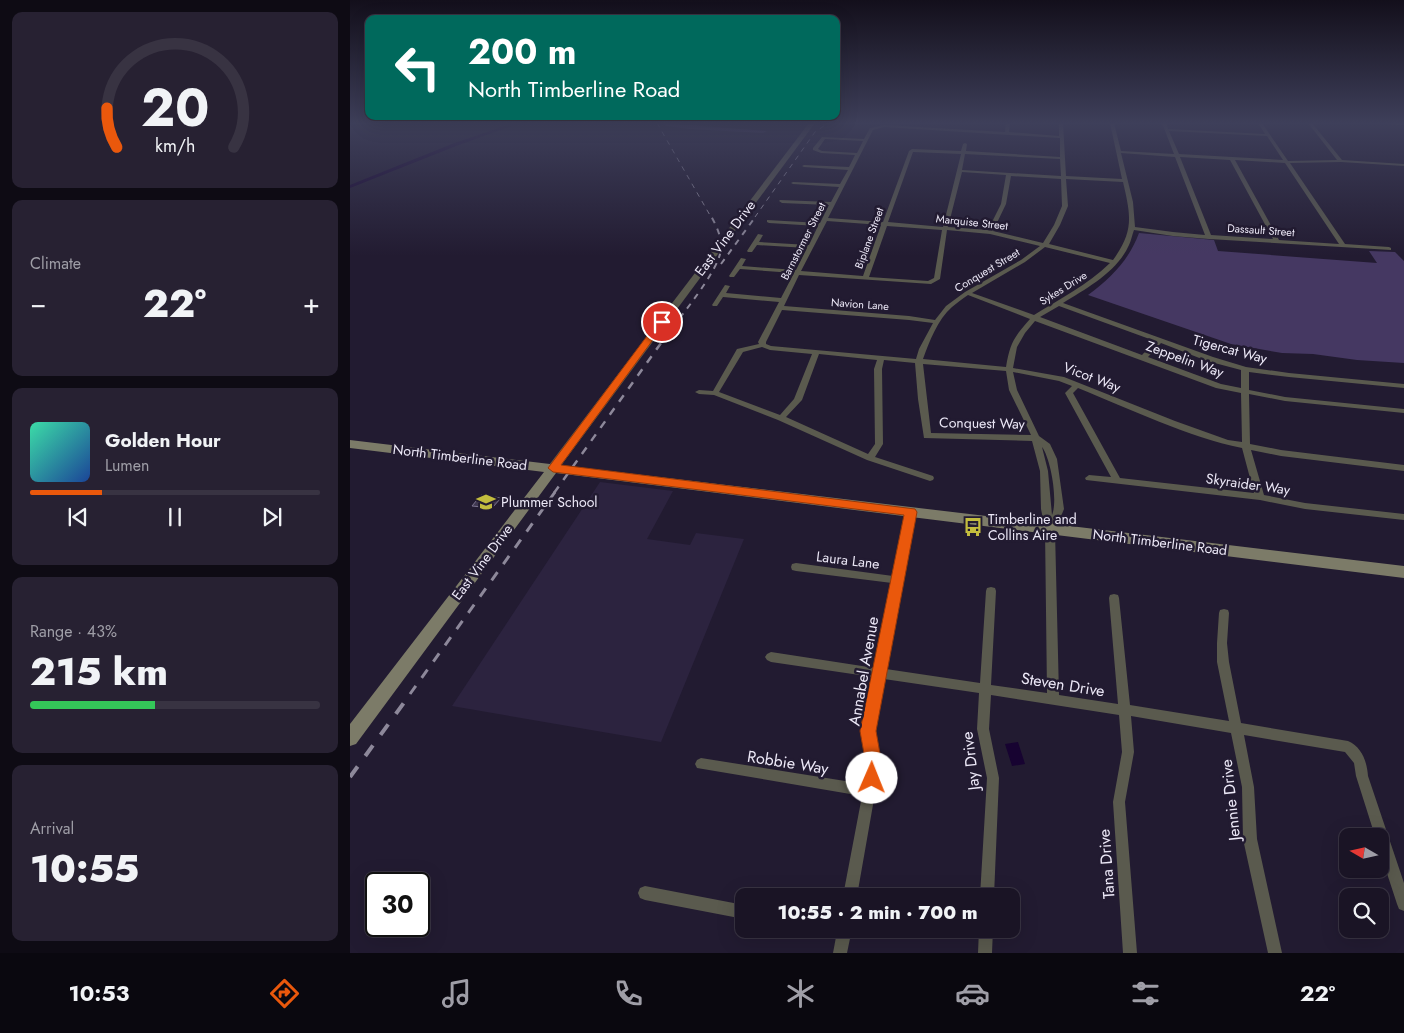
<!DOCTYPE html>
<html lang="en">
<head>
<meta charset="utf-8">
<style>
  :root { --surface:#1a1425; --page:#272132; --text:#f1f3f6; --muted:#9f9ea7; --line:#383342; --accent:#ea580c }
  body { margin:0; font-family:Jost,sans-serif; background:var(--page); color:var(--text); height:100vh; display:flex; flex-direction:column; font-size:19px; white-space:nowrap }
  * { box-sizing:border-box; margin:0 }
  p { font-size:16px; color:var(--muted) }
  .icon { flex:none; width:28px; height:28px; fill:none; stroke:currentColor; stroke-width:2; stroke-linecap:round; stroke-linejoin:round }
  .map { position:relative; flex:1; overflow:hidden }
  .sheet { display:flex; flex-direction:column; gap:12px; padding:12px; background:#0e0b14; width:350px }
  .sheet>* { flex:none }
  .hud { position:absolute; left:15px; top:15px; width:475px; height:105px; border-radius:10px; box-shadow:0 5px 20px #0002,0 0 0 1px var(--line); background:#00695c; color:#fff; overflow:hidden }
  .needle { width:32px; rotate:279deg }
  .controls { position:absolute; left:989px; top:828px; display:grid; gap:10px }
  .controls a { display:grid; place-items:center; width:50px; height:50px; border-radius:10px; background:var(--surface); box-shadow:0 5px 20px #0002,0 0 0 1px var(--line); font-size:25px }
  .speed { position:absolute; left:15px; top:872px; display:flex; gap:10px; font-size:25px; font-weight:700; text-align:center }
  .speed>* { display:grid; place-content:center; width:65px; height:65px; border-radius:50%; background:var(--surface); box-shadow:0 5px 20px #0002,0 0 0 1px var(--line); line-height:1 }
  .speed .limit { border:2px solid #111; border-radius:8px; background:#fff; color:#111 }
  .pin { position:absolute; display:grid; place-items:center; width:42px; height:42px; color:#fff; margin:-21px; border:2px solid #fff; border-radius:50%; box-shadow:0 1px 5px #0007 }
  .me { position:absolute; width:55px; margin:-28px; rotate:1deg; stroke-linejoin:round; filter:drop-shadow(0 0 4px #0008) }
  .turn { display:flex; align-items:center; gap:18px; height:105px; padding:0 20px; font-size:22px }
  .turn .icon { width:65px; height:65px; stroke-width:2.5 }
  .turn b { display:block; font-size:35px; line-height:42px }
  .big { font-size:38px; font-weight:800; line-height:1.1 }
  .sheet .widget { flex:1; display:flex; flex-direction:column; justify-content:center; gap:8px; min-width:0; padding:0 18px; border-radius:10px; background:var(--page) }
  .sheet .dial { align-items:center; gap:0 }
  .dial svg { height:130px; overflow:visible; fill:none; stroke:var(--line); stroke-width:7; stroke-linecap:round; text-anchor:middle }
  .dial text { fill:var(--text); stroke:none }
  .song { display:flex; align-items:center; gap:15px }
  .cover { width:60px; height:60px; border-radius:8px; background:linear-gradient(135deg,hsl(160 70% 55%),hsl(220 70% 35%)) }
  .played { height:5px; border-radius:2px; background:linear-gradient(90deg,var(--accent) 25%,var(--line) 25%) }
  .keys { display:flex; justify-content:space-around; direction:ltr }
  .heat { display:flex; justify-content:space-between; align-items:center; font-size:28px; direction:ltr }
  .charge { height:8px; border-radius:4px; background:linear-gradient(90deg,#34c759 43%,var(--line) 0) }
  .trip { position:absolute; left:385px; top:888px; width:285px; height:50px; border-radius:10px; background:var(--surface); box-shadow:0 5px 20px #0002,0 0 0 1px var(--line); font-weight:800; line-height:50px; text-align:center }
  .menu { display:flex; height:80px; justify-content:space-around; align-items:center; background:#0a080f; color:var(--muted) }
  .menu .icon { width:35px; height:35px }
  .menu .on { color:var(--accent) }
  .menu b { font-size:22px; color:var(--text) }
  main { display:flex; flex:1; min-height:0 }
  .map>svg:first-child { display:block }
  .built { fill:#2c233f }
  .green { fill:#453862 }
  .water { fill:#170331 }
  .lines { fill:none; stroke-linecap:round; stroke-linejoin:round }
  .canal { fill:#170331; fill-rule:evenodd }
  .building { fill:#3e374f; stroke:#7d7590 }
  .minor { fill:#5a5a4e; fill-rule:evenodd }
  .tertiary { fill:#5a5a4e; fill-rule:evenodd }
  .secondary { fill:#7c7b68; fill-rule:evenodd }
  .rail-far4 { stroke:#8d889a; stroke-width:1; stroke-dasharray:5 5; stroke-linecap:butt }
  .rail-far3 { stroke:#8d889a; stroke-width:2; stroke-dasharray:6 6; stroke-linecap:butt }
  .rail-far2 { stroke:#8d889a; stroke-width:2.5; stroke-dasharray:8 8; stroke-linecap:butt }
  .rail-far1 { stroke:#8d889a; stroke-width:3; stroke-dasharray:10 10; stroke-linecap:butt }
  .rail { stroke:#8d889a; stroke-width:4; stroke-dasharray:13 13; stroke-linecap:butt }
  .route { fill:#ea580c; stroke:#983908 }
  .labels { text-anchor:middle; stroke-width:5; stroke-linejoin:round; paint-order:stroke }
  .far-street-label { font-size:11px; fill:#ece8f7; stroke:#221b31 }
  .street-label { font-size:14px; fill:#ece8f7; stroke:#221b31 }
  .poi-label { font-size:14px; fill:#ece8f7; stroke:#221b31; text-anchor:start }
  .near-street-label { font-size:16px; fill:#ece8f7; stroke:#221b31 }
</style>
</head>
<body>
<main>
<section class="sheet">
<div class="widget dial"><svg viewBox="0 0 100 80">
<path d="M14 69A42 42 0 1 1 86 69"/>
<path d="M14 69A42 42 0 0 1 8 45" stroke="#ea580c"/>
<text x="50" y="56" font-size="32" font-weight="700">20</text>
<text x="50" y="72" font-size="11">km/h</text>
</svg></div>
<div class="widget"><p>Climate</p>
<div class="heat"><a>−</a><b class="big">22°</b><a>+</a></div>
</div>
<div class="widget">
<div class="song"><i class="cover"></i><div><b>Golden Hour</b><p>Lumen</p></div></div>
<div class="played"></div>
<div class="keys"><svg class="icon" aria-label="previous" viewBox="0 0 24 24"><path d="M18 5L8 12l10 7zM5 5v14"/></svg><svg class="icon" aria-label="pause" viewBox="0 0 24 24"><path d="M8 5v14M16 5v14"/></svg><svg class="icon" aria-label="next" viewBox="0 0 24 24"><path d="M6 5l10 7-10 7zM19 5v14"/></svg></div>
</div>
<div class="widget"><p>Range · 43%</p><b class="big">215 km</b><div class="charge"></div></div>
<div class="widget"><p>Arrival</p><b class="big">10:55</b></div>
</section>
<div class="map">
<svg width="1054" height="953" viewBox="0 0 1054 953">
  <rect width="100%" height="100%" fill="#221b31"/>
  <!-- built -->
  <path class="built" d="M250,482L323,491L297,539L340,545L346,533L394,539L311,742L102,706Z"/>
  <!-- green -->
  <path class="green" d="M312,123L417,131L413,133L339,129L316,126Z
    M789,233L864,240L868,251L1027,263L1019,251L1045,252L1054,261V363L1007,360L963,354L932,353L881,344L738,295C761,278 779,260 789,233Z"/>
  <!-- water -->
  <path class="water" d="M668,742L675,764L662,766L655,744Z"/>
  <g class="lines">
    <!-- canal -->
    <path class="canal" d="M164,123H170L106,146L0,188V185L102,144Z"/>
  </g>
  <!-- building -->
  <path class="building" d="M131,495L151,498L142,508L122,506Z"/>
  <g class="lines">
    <!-- minor -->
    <path class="minor" d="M656,123H660L659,132L709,136V123H713L716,176L772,179L760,123H764L771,151L824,154L812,123H816L818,129L915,134L908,123H912L938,161L987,160L958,123H962L992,160L1054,164V166L991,162L940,163L995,244L1039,247L1041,248V250L859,239L823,236L784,230C782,235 781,241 779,245C767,272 737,288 713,303L863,357L896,367L939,373L1054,384V388L939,377L899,372V390L935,397L1054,409V413L935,401L899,394L900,444L931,450L1054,465V471L931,456L901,450L914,495L955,503L1054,514V520L955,509L910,500L736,480L735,478L739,475L761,477L715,393L722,386L709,381L663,372L667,390L689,436L700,444L707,459L714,509L705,531L709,695L768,704L759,598L760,595L764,594L768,595L769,598L780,705L879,721L867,662V643L869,613L870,610L874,609L878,610L879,613L877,643L879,662L891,723L998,741C1012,747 1017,762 1018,776L1054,883V911L1049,909L1047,904L1030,852V836H1025L1006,776L1004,763L995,752L894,735L904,787L907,839L932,953H918L893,839L892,787L881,733L781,716L784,752L775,802L787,953H773L763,802L772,752L769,715L641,695L639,729L649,778L644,896H630L637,778L627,729L629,693L534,679L524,731L530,765L507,896H493L512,796L347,768L345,764L347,760L351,758L514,784L518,765L512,731L523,677L421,662L417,660L415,657L417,654L421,652L525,668L542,583L446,571L442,570L441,567L442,564L446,563L543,576L556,512L558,510H564L566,512L536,669L630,683L636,591L637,588L641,587L645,588L646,591L641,685L697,693L695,529L691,509L690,471L682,441L574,438L568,399L565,363L534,360L532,369L533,444L525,457L583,476L584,478L583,480L580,481L517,460L428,420L364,395L349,394L345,392L349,390L363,391L387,349L409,344L408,342L429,302L373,297L367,306H363L362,305L375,285L380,286L376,293L431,298L444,273L390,269L384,277H380L379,276L391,258L396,259L392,266L446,270L457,248L407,245L402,252H398L397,251L408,234L413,235L409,242L459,245L468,226L419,223L417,222V220L470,223L479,205L432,203L429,201L430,200L481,202L489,187L443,184L441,183L443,182L490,184L498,170L454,167L452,166L454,165L499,167L505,155L471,153L463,150V148L472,137L514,139L520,128L534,125L655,132ZM534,127L710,138V157L616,151L617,144L615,143L613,144L611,151L562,149L559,151L533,222L478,218L523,130ZM819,131L917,136L933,160L829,154ZM475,139L513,141L507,153L472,151L468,149ZM563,152L611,154L593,227L538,222ZM771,153L825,157L855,235L823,232L785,227L783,202ZM615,154L710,159L711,176L612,170ZM830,157L880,160L923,239L861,235ZM885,160L935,163L989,244L929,240ZM612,172L656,175L651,204L638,230L598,227ZM661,176L711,179L712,206L704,225L693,243L643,231L656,204ZM716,179L773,182C781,216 784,231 763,260L699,244L710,225L718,206ZM477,221L531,225L513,276L451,271ZM537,226L592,230L584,278L578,281L519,277ZM597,230L640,234L690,246L671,260L615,292L596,306L585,320L559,316L434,306L449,275L581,284L590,279ZM695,247L760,263C737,285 710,299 684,315L622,293L675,262ZM618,295L680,319C664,337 660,343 656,367L573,359C579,342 588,319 602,307C607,303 612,299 618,295ZM709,306L805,341L792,355L690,317ZM432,310L559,320L583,323L569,349L566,359L421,346L416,344V342ZM685,321L866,388L891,393L892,442L878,440L825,421L714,377L663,368L667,347L675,333ZM811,343L857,361L891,370V388L871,384L798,357ZM412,347L420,350L462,354L444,399L430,415L369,392L393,352ZM469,354L527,360L524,369L525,444L518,454L436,417L452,400ZM573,364L656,371L659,390L681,435L581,433ZM728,388C780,409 838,437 892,448L904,493L770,478L723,393ZM692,447C701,459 708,501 702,515L698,471Z
      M1032,123H1054V125L1034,124Z
      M295,886L394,905V919L295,900L290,898L288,893L290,888Z
      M476,929H502L497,953H483L486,937L478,934Z
      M629,929H643L642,953H628Z"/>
    <!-- tertiary -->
    <path class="tertiary" d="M459,123H465L207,471H199L197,468L199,465Z"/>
    <!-- secondary -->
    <path class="secondary" d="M0,440L1054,566V578L206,473L6,744L0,746V724L194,472L0,448Z"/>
    <!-- rail-far4 -->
    <path class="rail-far4" d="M307,123L361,217
      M405,217L465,132L478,123"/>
    <!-- rail-far3 -->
    <path class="rail-far3" d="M371,264L406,216
      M315,337C330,317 369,271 371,249C372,237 366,225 361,216"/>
    <!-- rail-far2 -->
    <path class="rail-far2" d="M204,493L316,336"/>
    <!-- rail-far1 -->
    <path class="rail-far1" d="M60,694L205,492"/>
    <!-- rail -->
    <path class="rail" d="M0,777L61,693"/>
  </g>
  <!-- sky -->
  <linearGradient id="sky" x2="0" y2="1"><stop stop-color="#130f1b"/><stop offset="0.48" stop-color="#3e3f5a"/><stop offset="1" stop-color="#3e3f5a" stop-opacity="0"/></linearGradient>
  <rect width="1054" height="256" fill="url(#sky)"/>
  <!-- route -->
  <path class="route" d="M312,319L316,322L211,465L565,509L567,512L526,731L532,765L527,784L522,786L516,784L513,778L516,765L510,731L554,515L203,472L198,468L309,320Z"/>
  <!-- icons -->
  <defs>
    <g id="school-bare" transform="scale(1.5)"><path d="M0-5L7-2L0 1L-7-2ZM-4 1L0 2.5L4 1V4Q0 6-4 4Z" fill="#c3bd3e" stroke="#221b31" stroke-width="2.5" paint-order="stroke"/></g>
    <g id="bus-bare" transform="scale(1.5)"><path d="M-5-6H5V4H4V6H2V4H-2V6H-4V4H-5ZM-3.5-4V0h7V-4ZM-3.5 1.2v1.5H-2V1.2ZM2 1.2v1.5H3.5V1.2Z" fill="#c3bd3e" stroke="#221b31" stroke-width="2.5" paint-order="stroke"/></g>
  </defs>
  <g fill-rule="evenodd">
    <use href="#school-bare" x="136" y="502"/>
    <use href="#bus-bare" x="623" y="527"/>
  </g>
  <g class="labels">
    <!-- far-street labels -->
    <g class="far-street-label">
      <text transform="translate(622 222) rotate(6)" y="4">Marquise Street</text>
      <text transform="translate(911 230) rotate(4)" y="4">Dassault Street</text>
      <text transform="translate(519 238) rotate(-70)" y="4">Biplane Street</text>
      <text transform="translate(453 241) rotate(-63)" y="4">Barnstormer Street</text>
      <text transform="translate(637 270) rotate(-31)" y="4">Conquest Street</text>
      <text transform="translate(713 288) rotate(-32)" y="4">Sykes Drive</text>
      <text transform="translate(510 304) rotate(4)" y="4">Navion Lane</text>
    </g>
    <!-- street labels -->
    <g class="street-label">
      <text transform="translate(375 238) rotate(-53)" y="5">East Vine Drive</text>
      <text transform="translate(880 349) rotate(15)" y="5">Tigercat Way</text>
      <text transform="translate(835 359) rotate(20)" y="5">Zeppelin Way</text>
      <text transform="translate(742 377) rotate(21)" y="5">Vicot Way</text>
      <text transform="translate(632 423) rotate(1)" y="5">Conquest Way</text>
      <text transform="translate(110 457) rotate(7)" y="5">North Timberline Road</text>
      <text transform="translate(898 484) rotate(8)" y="5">Skyraider Way</text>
      <text transform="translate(810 542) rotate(7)" y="5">North Timberline Road</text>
      <text transform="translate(498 560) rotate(7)" y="5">Laura Lane</text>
      <text transform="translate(132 562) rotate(-53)" y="5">East Vine Drive</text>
    </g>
    <!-- poi labels -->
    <g class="poi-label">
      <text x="151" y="507">Plummer School</text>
      <text x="638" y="524">Timberline and<tspan x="638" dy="16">Collins Aire</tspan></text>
    </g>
    <!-- near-street labels -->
    <g class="near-street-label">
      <text transform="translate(513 671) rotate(-80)" y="6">Annabel Avenue</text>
      <text transform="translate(713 684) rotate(9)" y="6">Steven Drive</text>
      <text transform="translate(620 761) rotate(-97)" y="6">Jay Drive</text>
      <text transform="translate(438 762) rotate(9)" y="6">Robbie Way</text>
      <text transform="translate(880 800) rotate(-96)" y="6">Jennie Drive</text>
      <text transform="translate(756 864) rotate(-94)" y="6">Tana Drive</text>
    </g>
  </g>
</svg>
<div class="controls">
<a><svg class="needle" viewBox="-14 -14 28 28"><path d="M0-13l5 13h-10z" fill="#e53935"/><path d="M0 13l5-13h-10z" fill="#9f9ea7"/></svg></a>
<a><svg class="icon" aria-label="search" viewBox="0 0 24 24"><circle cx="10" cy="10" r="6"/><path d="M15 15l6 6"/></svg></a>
</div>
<div class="speed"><div class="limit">30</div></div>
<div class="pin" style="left:312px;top:322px;background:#d93025"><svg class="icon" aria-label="arrive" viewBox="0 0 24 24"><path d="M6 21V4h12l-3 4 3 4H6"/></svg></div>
<svg class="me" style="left:522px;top:778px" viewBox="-20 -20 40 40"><circle r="19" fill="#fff"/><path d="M0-13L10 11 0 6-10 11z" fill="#ea580c"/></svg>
<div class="trip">10:55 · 2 min · 700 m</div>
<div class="hud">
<div class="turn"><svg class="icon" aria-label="left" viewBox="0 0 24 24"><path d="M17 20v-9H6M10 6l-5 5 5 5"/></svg><div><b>200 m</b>North Timberline Road</div></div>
</div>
</div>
</main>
<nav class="menu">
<b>10:53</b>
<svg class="icon on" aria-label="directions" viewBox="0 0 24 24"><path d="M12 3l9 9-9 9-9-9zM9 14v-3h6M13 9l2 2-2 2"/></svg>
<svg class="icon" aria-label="music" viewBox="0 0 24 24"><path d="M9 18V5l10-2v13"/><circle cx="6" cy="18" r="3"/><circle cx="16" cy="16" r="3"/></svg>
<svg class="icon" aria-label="phone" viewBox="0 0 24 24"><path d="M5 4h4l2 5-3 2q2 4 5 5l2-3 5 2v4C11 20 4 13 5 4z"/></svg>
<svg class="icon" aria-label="climate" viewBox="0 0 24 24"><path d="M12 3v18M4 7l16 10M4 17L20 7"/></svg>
<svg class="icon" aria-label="car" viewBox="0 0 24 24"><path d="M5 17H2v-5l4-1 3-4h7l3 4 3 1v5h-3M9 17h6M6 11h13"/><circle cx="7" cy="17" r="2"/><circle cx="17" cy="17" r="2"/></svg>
<svg class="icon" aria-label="filters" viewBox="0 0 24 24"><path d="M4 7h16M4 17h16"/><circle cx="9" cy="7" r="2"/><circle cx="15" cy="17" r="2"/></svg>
<b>22°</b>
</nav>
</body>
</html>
